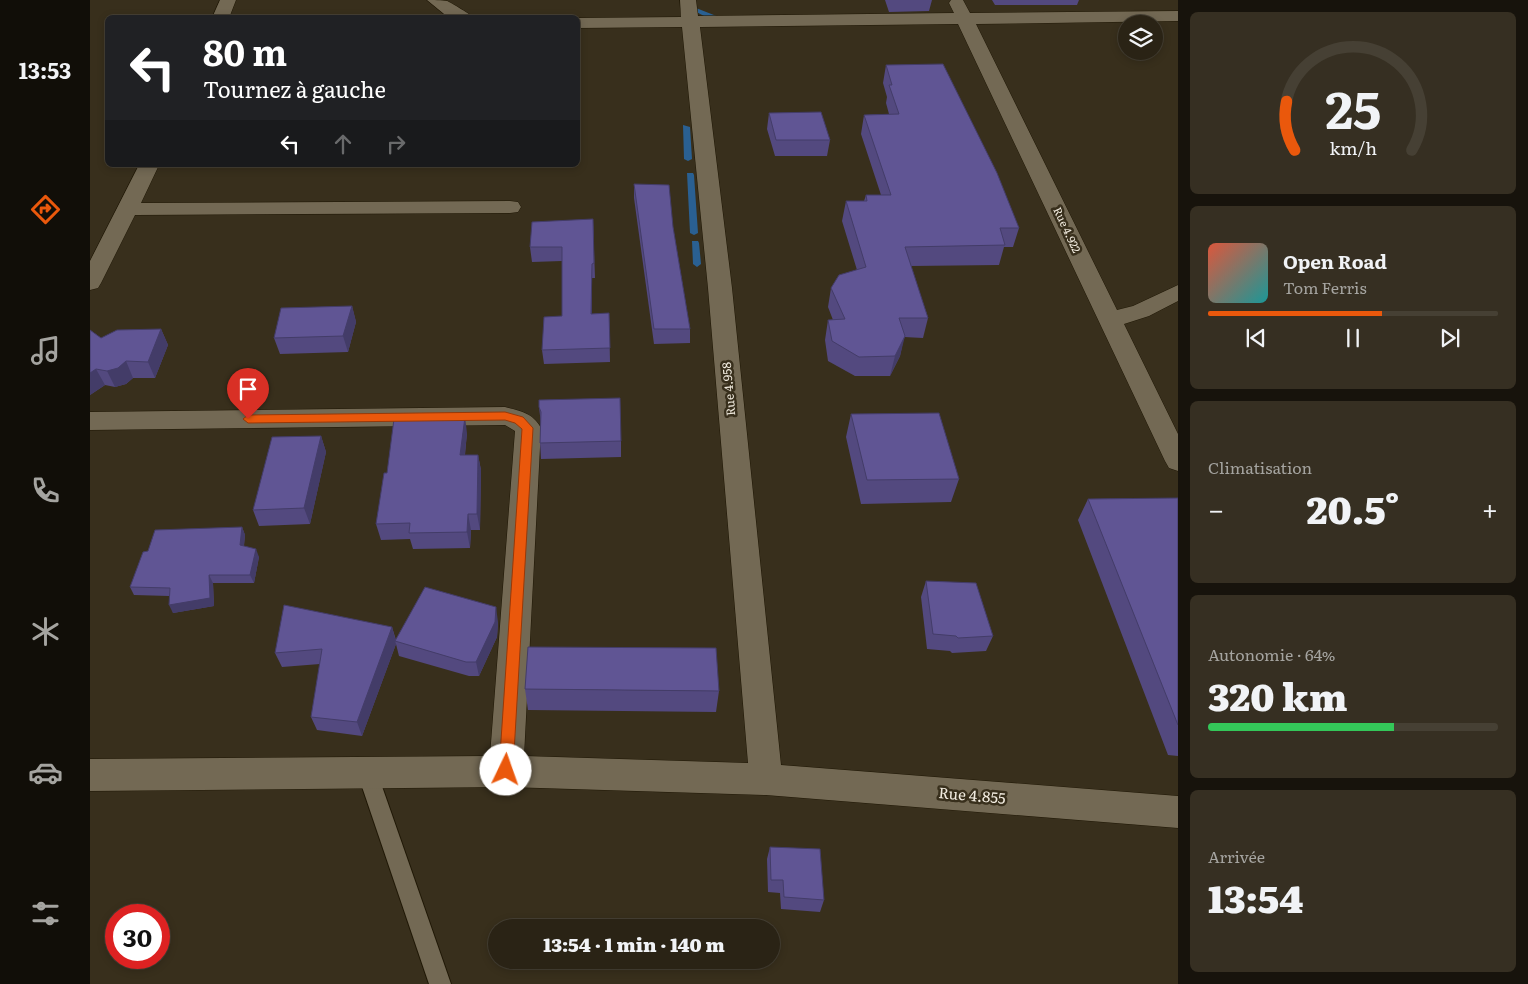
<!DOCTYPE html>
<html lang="fr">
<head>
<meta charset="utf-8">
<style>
  :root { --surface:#2a2315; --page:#362f22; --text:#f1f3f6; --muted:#a5a4a0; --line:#464034; --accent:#ea580c }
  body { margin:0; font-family:Literata,serif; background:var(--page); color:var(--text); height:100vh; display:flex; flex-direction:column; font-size:19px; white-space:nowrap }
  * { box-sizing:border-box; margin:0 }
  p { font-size:16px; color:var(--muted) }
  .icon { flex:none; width:28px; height:28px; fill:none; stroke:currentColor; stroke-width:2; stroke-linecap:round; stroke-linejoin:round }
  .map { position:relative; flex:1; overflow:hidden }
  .details { display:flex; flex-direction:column; gap:12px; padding:12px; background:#17130c; width:350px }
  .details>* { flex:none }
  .banner { position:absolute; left:15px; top:15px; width:475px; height:152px; border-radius:8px; box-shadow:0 2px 8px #0003,0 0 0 1px var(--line); background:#202124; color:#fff; overflow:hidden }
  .fabs { position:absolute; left:1028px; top:15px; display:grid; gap:10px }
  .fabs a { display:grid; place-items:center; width:45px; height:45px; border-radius:50%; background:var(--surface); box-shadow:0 2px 8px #0003,0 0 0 1px var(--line); font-size:25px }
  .speed { position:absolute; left:15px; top:904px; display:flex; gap:10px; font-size:25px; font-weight:700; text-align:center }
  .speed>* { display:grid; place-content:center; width:65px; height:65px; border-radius:50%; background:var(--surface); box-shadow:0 2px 8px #0003,0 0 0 1px var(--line); line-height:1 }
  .speed .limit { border:8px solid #d22; background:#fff; color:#111 }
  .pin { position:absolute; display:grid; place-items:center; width:42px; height:42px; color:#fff; margin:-51px -21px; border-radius:50% 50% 50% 0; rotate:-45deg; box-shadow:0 0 5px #0007 }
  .pin .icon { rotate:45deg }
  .me { position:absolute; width:55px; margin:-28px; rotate:3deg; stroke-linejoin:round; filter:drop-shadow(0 0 4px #0008) }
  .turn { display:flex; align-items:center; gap:18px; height:105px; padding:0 15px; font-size:22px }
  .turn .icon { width:65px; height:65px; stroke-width:2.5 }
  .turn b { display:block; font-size:35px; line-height:42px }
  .lanes { display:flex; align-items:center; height:48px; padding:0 15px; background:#0003; justify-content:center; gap:25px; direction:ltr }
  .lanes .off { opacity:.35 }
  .big { font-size:38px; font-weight:800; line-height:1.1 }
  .details .widget { flex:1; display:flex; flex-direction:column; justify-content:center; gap:8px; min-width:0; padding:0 18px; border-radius:8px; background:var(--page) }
  .details .dial { align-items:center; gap:0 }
  .dial svg { height:130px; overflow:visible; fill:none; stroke:var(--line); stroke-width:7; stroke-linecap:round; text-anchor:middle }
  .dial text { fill:var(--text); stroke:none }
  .song { display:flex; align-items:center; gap:15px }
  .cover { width:60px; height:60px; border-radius:8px; background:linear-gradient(135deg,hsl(10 70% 55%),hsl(180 70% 35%)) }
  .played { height:5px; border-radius:2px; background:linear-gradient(90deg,var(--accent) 60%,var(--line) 60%) }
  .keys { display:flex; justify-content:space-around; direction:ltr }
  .heat { display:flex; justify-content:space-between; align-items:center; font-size:28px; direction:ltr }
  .charge { height:8px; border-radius:4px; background:linear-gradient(90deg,#34c759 64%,var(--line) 0) }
  .trip { position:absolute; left:398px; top:919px; width:292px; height:50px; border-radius:25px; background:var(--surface); box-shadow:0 2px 8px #0003,0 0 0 1px var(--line); font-weight:800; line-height:50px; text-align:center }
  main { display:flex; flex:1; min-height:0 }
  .tabs { display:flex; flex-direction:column; width:90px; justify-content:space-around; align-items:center; background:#110e08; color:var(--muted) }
  .tabs .icon { width:35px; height:35px }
  .tabs .selected { color:var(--accent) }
  .tabs b { font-size:22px; color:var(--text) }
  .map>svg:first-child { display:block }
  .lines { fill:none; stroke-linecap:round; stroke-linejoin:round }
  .stream { fill:#2a6092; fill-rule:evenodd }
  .lane-casing { stroke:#1f1705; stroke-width:2 }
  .street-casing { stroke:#1f1705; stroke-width:1 }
  .lane { fill:#736954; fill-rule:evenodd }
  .street { fill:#736954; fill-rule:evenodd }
  .wall { fill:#53497f }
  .shaded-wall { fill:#433c68 }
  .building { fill:#605594; stroke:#433c68 }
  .route { fill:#ea580c; stroke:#983908 }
  .labels { text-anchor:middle; stroke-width:5; stroke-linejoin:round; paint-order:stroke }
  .far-street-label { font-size:11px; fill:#f1ebdf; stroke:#382f1c }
  .street-label { font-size:12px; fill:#f1ebdf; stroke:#382f1c }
  .near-street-label { font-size:15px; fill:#f1ebdf; stroke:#382f1c }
</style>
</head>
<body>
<main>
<nav class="tabs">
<b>13:53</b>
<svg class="icon selected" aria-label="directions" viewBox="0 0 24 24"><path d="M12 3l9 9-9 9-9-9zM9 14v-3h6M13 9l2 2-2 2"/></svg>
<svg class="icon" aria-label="music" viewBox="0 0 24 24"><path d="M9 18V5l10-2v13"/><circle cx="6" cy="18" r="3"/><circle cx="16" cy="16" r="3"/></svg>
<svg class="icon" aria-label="phone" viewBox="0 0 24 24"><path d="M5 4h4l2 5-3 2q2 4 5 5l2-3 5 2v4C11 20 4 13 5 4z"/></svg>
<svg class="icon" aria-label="climate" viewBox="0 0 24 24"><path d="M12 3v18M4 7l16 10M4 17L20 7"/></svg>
<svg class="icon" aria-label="car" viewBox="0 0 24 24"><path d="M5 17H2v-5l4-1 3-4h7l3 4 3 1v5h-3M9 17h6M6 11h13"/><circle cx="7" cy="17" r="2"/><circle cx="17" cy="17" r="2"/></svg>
<svg class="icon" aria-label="filters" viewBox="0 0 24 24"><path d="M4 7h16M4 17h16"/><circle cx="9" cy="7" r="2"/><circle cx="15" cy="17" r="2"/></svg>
</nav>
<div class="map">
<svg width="1088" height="984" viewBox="0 0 1088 984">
  <rect width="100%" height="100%" fill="#382f1c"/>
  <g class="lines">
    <!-- stream -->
    <path class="stream" d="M606,8L629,17L635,18L636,19C627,24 613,15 604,11V9Z
      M593,125L600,127L602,159L598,161L594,159Z
      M597,173H603L604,175L608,233L604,235L600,233Z
      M602,241H608L609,243L611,264L607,267L603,264Z"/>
    <!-- lane casing -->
    <g class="lane-casing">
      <path id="lane" d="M277,763L284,766L287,772L361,984H339L267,772L270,766Z"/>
    </g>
    <!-- street casing -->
    <g class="street-casing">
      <path id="street" d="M130,0H146L139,18H122Z
        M337,0C343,0 352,0 357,1C360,2 383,16 384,18H359Z
        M590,0H606L608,16L864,13L859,3L861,0H873L880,13L1088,11V21L886,24L1027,310L1043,306L1088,285V301L1059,316L1034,324L1088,434V471L1079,468L1075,461L868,24L610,27L642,288L691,765L1088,796V828L676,795L416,787L0,791V759L400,756L425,431L415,425L0,430V412L415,407C430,411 443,413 451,428L434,756L658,763L618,288L592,27L488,28V18L591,17Z
        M49,165H69L51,203L420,201L428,202L431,207L428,212L420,213L45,215L11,283L8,288L0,290V261Z"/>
    </g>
    <!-- lane -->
    <use href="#lane" class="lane"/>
    <!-- street -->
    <use href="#street" class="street"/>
  </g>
  <!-- wall -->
  <path class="wall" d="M795,0H842L839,11L799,12Z
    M902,0H989L987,5H905Z
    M796,65L929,228L923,247H914L909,265L821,266L838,318L833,338L814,337L810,356L800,376H765L738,361L735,340L738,320H743L738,307L741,288L767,270L752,221L756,201H774L776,195H791L771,134L774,115L799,114L796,103L797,97L793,83Z
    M679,113L740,140L737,156H685L677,129Z
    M544,184L583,227L600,329V343L564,344L544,198Z
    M503,219L505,278H502V314L519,313L520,362L454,364L452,350L472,316V261L442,262L440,247Z
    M262,306L266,322L258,352L190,354L184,338Z
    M71,329L78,345L65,378H43L36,384L25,387L15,385L0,395V330L11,338Z
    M449,407L531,441V457L451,459L450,443L451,424Z
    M761,414L869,479L861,502L771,504L756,437Z
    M377,433L375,455H388L391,470L390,530H381L380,548L323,549L320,539L291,540L286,524L297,473Z
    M231,436L236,452L220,524L169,526L163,510Z
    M1088,498V756L1078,755L988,520L998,499Z
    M152,527L155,535L154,546L169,557L164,583H123L124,606L83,613L79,596L44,595L40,587L58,551Z
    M836,581L903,636L896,651L862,653L860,651L837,649L831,597Z
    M408,622L407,637L389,676H379L309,656L306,644L272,736L227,730L221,717L230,664L192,667L185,653L302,627L306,640Z
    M435,689L629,691L626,712L438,710Z
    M680,847L734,900L730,912L691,909L690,893L678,892L677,859Z"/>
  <!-- shaded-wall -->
  <path class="shaded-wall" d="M502,264V328L501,314Z
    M262,306L266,322L258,352L253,336Z
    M71,329L78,345L65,378L58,362Z
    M815,336L810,356L800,376L805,356Z
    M36,361L43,378L36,384L25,387L17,371Z
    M6,369L15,385L0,395V373Z
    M375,417L377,433L373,471L370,455Z
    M231,436L236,452L220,524L214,508Z
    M388,455L391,470L390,530L387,514Z
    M378,514L381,530L380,548L377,532Z
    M152,527L155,535L153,553L150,545Z
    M166,549L169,557L164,583L160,575Z
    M119,575L123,583L124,606L83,613L79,605Z
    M406,607L408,622L407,637L389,676L386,662Z
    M302,627L306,642L305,641L306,644L272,736L267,722Z"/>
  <!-- building -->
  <path class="building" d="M853,64L907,173L929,228H910L915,245L815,247L838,318H809L815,336L805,356L769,357L742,341L738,320L755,319L741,288L749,275L776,267L756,201H777L776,195H801L774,115L809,114L799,85H802L796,65Z
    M731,112L740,140H686L679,113Z
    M544,184L579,185L583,227L600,329H564Z
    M503,219L504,263L502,264L501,314L519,313L520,348L452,350L454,317L472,316V247H440L442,222Z
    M262,306L253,336L184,338L191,308Z
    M71,329L58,362L36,361L28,368L17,371L6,369L0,373V330L11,338L27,330Z
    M530,398L531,441L450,443L451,412L449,407V400Z
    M849,413L869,479L777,480L761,414Z
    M375,417L370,455H388L387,514H378L377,532L319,533L320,523L286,524L294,473H297L304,419Z
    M231,436L214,508L163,510L182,437Z
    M1088,498V725L998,499Z
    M152,527L150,545L166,549L160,575H119L120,598L79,605L80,588L40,587L53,552L58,551L65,530Z
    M836,581L886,583L903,636L868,638L866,636L843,634Z
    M335,587L406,607L405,622L386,662H376L305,641Z
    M194,605L302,627L267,722L221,717L232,649L185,653Z
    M438,647L626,648L629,691L435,689Z
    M680,847L730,849L734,900L694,897L693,880H681Z"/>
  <!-- route -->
  <path class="route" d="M415,412L433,417L443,428L423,770L421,775L416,777L411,775L409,770L432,429L425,423L415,420L158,423L153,419L158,415Z"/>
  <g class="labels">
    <!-- far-street labels -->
    <g class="far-street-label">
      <text transform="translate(977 230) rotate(65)" y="4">Rue 4.922</text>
    </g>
    <!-- street labels -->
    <g class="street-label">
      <text transform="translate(639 389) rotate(-95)" y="4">Rue 4.958</text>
    </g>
    <!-- near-street labels -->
    <g class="near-street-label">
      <text transform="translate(882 796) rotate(5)" y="5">Rue 4.855</text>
    </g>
  </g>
</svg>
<div class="fabs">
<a><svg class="icon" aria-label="layers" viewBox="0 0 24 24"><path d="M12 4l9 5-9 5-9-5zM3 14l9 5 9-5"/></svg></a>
</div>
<div class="speed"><div class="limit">30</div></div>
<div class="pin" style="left:158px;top:419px;background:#d93025"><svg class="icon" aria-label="arrive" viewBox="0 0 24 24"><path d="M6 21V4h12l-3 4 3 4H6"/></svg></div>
<svg class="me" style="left:416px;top:770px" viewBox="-20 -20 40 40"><circle r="19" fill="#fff"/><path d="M0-13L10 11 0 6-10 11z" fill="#ea580c"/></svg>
<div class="trip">13:54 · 1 min · 140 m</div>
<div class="banner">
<div class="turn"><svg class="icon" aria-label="left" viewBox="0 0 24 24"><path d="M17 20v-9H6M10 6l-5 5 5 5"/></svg><div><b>80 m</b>Tournez à gauche</div></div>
<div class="lanes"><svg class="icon" aria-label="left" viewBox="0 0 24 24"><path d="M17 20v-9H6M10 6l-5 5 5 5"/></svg><svg class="icon off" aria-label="ahead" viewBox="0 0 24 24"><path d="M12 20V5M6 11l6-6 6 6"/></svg><svg class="icon off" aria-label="right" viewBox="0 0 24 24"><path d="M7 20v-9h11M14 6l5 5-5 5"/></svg></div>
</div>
</div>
<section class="details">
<div class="widget dial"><svg viewBox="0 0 100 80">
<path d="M14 69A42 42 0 1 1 86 69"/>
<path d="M14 69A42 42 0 0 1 9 39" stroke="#ea580c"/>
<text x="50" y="56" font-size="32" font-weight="700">25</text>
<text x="50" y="72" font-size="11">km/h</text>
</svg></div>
<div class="widget">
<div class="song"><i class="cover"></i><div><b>Open Road</b><p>Tom Ferris</p></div></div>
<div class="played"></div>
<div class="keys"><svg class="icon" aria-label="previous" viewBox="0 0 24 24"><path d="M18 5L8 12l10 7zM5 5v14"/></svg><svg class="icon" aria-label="pause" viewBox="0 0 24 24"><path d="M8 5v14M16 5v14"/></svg><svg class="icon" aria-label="next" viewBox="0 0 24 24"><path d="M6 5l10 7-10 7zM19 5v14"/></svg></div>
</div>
<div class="widget"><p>Climatisation</p>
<div class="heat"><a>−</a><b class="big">20.5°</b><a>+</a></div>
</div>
<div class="widget"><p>Autonomie · 64%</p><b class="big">320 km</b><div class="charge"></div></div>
<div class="widget"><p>Arrivée</p><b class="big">13:54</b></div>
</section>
</main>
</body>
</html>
